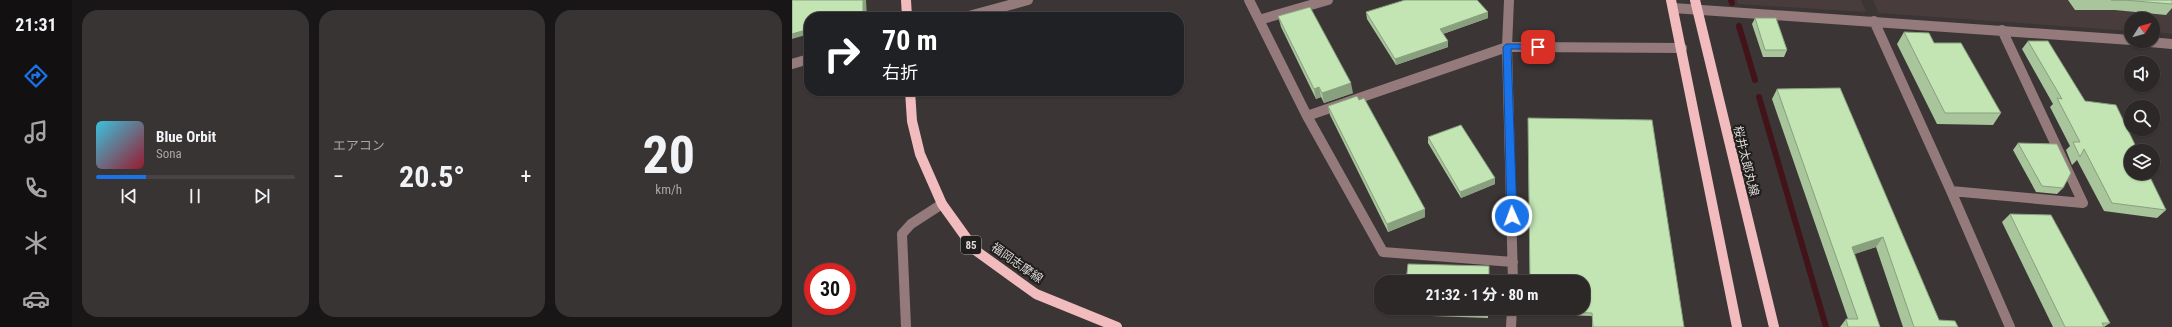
<!DOCTYPE html>
<html lang="ja">
<head>
<meta charset="utf-8">
<style>
  :root { --surface:#2c2828; --page:#383434; --text:#f1f3f6; --muted:#a6a6a8; --line:#484445; --accent:#1a73e8 }
  body { margin:0; font-family:"Roboto Condensed","Noto Sans JP",sans-serif; background:var(--page); color:var(--text); height:100vh; display:flex; flex-direction:column; font-size:15px; white-space:nowrap }
  * { box-sizing:border-box; margin:0 }
  p { font-size:13px; color:var(--muted) }
  .icon { flex:none; width:22px; height:22px; fill:none; stroke:currentColor; stroke-width:2; stroke-linecap:round; stroke-linejoin:round }
  .map { position:relative; flex:1; overflow:hidden }
  .sheet { display:flex; flex-direction:column; gap:10px; padding:10px; background:#181616; width:720px }
  .sheet>* { flex:none }
  .hud { position:absolute; left:12px; top:12px; width:380px; height:84px; border-radius:16px; box-shadow:0 1px 3px #0004,0 0 0 1px var(--line); background:#202124; color:#fff; overflow:hidden }
  .needle { width:26px; rotate:53deg }
  .tools { position:absolute; left:1332px; top:12px; display:grid; gap:8px }
  .tools a { display:grid; place-items:center; width:36px; height:36px; border-radius:50%; background:var(--surface); box-shadow:0 1px 3px #0004,0 0 0 1px var(--line); font-size:20px }
  .speed { position:absolute; left:12px; top:263px; display:flex; gap:8px; font-size:20px; font-weight:700; text-align:center }
  .speed>* { display:grid; place-content:center; width:52px; height:52px; border-radius:50%; background:var(--surface); box-shadow:0 1px 3px #0004,0 0 0 1px var(--line); line-height:1 }
  .speed .limit { border:6px solid #d22; background:#fff; color:#111 }
  .pin { position:absolute; display:grid; place-items:center; width:34px; height:34px; color:#fff; margin:-17px; border-radius:8px; box-shadow:0 2px 6px #0006 }
  .me { position:absolute; width:44px; margin:-22px; rotate:358deg; stroke-linejoin:round; filter:drop-shadow(0 0 3px #0008) }
  .turn { display:flex; align-items:center; gap:14px; height:84px; padding:0 12px; font-size:18px }
  .turn .icon { width:52px; height:52px; stroke-width:2.5 }
  .turn b { display:block; font-size:28px; line-height:34px }
  .big { font-size:30px; font-weight:700; line-height:1.1 }
  .sheet .card { flex:1; display:flex; flex-direction:column; justify-content:center; gap:6px; min-width:0; padding:0 14px; border-radius:16px; background:var(--page) }
  .sheet .dial { align-items:center; gap:0 }
  .dial b { font-size:52px; line-height:1 }
  .song { display:flex; align-items:center; gap:12px }
  .cover { width:48px; height:48px; border-radius:6px; background:linear-gradient(135deg,hsl(190 70% 55%),hsl(350 70% 35%)) }
  .played { height:4px; border-radius:2px; background:linear-gradient(90deg,var(--accent) 25%,var(--line) 25%) }
  .keys { display:flex; justify-content:space-around; direction:ltr }
  .heat { display:flex; justify-content:space-between; align-items:center; font-size:22px; direction:ltr }
  .sheet .tiles { flex:1; display:grid; gap:10px; grid-template-columns:repeat(3,1fr) }
  .trip { position:absolute; left:582px; top:275px; width:216px; height:40px; border-radius:16px; background:var(--surface); box-shadow:0 1px 3px #0004,0 0 0 1px var(--line); font-weight:700; line-height:40px; text-align:center }
  main { display:flex; flex:1; min-height:0 }
  .tabs { display:flex; flex-direction:column; width:72px; justify-content:space-around; align-items:center; background:#121010; color:var(--muted) }
  .tabs .icon { width:28px; height:28px }
  .tabs .active { color:var(--accent) }
  .tabs b { font-size:18px; color:var(--text) }
  .map>svg:first-child { display:block }
  .built { fill:#493c3c }
  .lines { fill:none; stroke-linecap:round; stroke-linejoin:round }
  .stream { stroke:#43131a; stroke-width:6 }
  .minor { stroke:#947a7b; stroke-width:10 }
  .major { stroke:#f2bcbe; stroke-width:10 }
  .wall { fill:#a8c59b }
  .shaded-wall { fill:#88a07e }
  .building { fill:#c3e5b4; stroke:#88a07e }
  .route { fill:#1a73e8; stroke:#114b97 }
  .labels { text-anchor:middle; stroke-width:4; stroke-linejoin:round; paint-order:stroke }
  .shield { fill:#201d1d; stroke:#a5a1a1; stroke-width:1 }
  .shield-label { font-size:11px; font-weight:bold; fill:#dedada }
  .street-label { font-size:12px; fill:#dedada; stroke:#201d1d }
</style>
</head>
<body>
<main>
<nav class="tabs">
<b>21:31</b>
<svg class="icon active" aria-label="directions" viewBox="0 0 24 24"><path d="M12 3l9 9-9 9-9-9zM9 14v-3h6M13 9l2 2-2 2"/></svg>
<svg class="icon" aria-label="music" viewBox="0 0 24 24"><path d="M9 18V5l10-2v13"/><circle cx="6" cy="18" r="3"/><circle cx="16" cy="16" r="3"/></svg>
<svg class="icon" aria-label="phone" viewBox="0 0 24 24"><path d="M5 4h4l2 5-3 2q2 4 5 5l2-3 5 2v4C11 20 4 13 5 4z"/></svg>
<svg class="icon" aria-label="climate" viewBox="0 0 24 24"><path d="M12 3v18M4 7l16 10M4 17L20 7"/></svg>
<svg class="icon" aria-label="car" viewBox="0 0 24 24"><path d="M5 17H2v-5l4-1 3-4h7l3 4 3 1v5h-3M9 17h6M6 11h13"/><circle cx="7" cy="17" r="2"/><circle cx="17" cy="17" r="2"/></svg>
</nav>
<section class="sheet">
<div class="tiles">
<div class="card">
<div class="song"><i class="cover"></i><div><b>Blue Orbit</b><p>Sona</p></div></div>
<div class="played"></div>
<div class="keys"><svg class="icon" aria-label="previous" viewBox="0 0 24 24"><path d="M18 5L8 12l10 7zM5 5v14"/></svg><svg class="icon" aria-label="pause" viewBox="0 0 24 24"><path d="M8 5v14M16 5v14"/></svg><svg class="icon" aria-label="next" viewBox="0 0 24 24"><path d="M6 5l10 7-10 7zM19 5v14"/></svg></div>
</div>
<div class="card"><p>エアコン</p>
<div class="heat"><a>−</a><b class="big">20.5°</b><a>+</a></div>
</div>
<div class="card dial"><b>20</b><p>km/h</p></div>
</div>
</section>
<div class="map">
<svg width="1380" height="327" viewBox="0 0 1380 327">
  <rect width="100%" height="100%" fill="#3b3535"/>
  <!-- built -->
  <path class="built" d="M945,0H1069L1074,12L946,4Z
    M1081,0H1380V34L1361,32V19H1339V31L1087,13Z"/>
  <g class="lines">
    <!-- stream -->
    <path class="stream" d="M939,0L940,3
      M947,26L963,80
      M967,97L1034,327"/>
    <!-- minor -->
    <path class="minor" d="M457,0L467,20
      M536,0L467,20L515,116L715,47L717,0
      M881,8L1339,40
      M173,17L236,0
      M1082,21L1159,191L1291,203L1210,30
      M1346,41L1380,44
      M0,64L17,59
      M515,116L591,252L721,262
      M1159,191L1218,327
      M721,282L715,47L890,48
      M114,327L110,234L119,224L150,204
      M719,327L720,308"/>
    <!-- major -->
    <path class="major" d="M114,0L115,17
      M879,0L945,327
      M903,0L982,327
      M118,91L120,121L128,154L150,204L183,250L244,294L325,327"/>
  </g>
  <!-- wall -->
  <path class="wall" d="M1276,0H1380V8L1374,15L1323,10H1283Z
    M574,12L696,18L651,34L656,47L604,65L575,19Z
    M486,16L561,93L532,103L529,97L524,99L489,27Z
    M963,18L995,50L992,57H971L960,24Z
    M1112,32L1142,43L1209,113L1201,125L1145,124L1105,44Z
    M1236,41L1293,101L1374,210L1365,218L1312,211L1285,160L1280,165L1274,150L1278,146L1258,107L1261,104L1230,49Z
    M1048,88L1147,320L1166,327H1111L1084,247L1062,254L1088,327H1048L1054,319H1056L980,99L985,89Z
    M536,106L633,209V217L596,232L538,115Z
    M736,118L892,327H800V316L739,314L738,308H791V282H738Z
    M636,137L703,178V184L669,198L636,143Z
    M1226,143L1271,188L1265,194L1244,192L1221,150Z
    M1218,214L1318,323L1312,327H1261L1210,222Z
    M611,308H696V318L612,315Z"/>
  <!-- shaded-wall -->
  <path class="shaded-wall" d="M71,0H74L75,17H62Z
    M696,12V18L648,35V29Z
    M17,29V34L0,39V34Z
    M656,41V47L604,65L603,59Z
    M559,83L561,93L532,103L530,93Z
    M527,87L529,97L524,99L522,89Z
    M703,178V184L669,198L668,192Z
    M633,209V217L596,232L595,224Z
    M1091,237L1084,247L1054,257L1060,247Z"/>
  <!-- building -->
  <path class="building" d="M0,0H71V14L62,17H17V29L0,34Z
    M613,0H685L696,12L648,29L656,41L603,59L574,12Z
    M1319,0H1380V4L1331,0Z
    M518,7L559,83L530,93L527,87L522,89L486,16Z
    M963,18H984L995,50H973Z
    M1112,32L1137,33L1142,43H1169L1209,113H1153Z
    M1236,41H1256L1293,101L1324,105L1346,151H1339V173H1356L1374,210L1320,203L1292,149L1288,157L1281,142H1288L1265,98L1270,99Z
    M1048,88L1147,320L1163,321L1166,327H1122L1091,237L1060,247L1088,327H1056L1054,319H1066L985,89Z
    M565,96L567,100L572,98L633,209L595,224L536,106Z
    M736,118L860,120L892,327H801L800,313L739,311V308H791V282H738Z
    M669,125L703,178L668,192L636,137Z
    M1226,143L1265,144L1279,173L1271,188L1250,186Z
    M1218,214L1259,215L1318,323H1310L1312,327H1273Z
    M616,264L697,266V282H614Z
    M613,308H696V311Z"/>
  <!-- route -->
  <path class="route" d="M746,44L749,45V49H719L725,216L720,219L715,216L711,47L714,44Z"/>
  <g class="labels">
    <!-- shield labels -->
    <rect class="shield" x="169" y="236" width="20" height="18" rx="3"/>
    <g class="shield-label">
      <text x="179" y="249">85</text>
    </g>
    <!-- street labels -->
    <g class="street-label">
      <text transform="translate(954 161) rotate(76)" y="4">桜井太郎丸線</text>
      <text transform="translate(225 263) rotate(35)" y="4">福岡志摩線</text>
    </g>
  </g>
</svg>
<div class="tools">
<a><svg class="needle" viewBox="-14 -14 28 28"><path d="M0-13l5 13h-10z" fill="#e53935"/><path d="M0 13l5-13h-10z" fill="#a6a6a8"/></svg></a>
<a><svg class="icon" aria-label="sound" viewBox="0 0 24 24"><path d="M4 9h4l5-4v14l-5-4H4zM17 9q2 3 0 6"/></svg></a>
<a><svg class="icon" aria-label="search" viewBox="0 0 24 24"><circle cx="10" cy="10" r="6"/><path d="M15 15l6 6"/></svg></a>
<a><svg class="icon" aria-label="layers" viewBox="0 0 24 24"><path d="M12 4l9 5-9 5-9-5zM3 14l9 5 9-5"/></svg></a>
</div>
<div class="speed"><div class="limit">30</div></div>
<div class="pin" style="left:746px;top:47px;background:#d93025"><svg class="icon" aria-label="arrive" viewBox="0 0 24 24"><path d="M6 21V4h12l-3 4 3 4H6"/></svg></div>
<svg class="me" style="left:720px;top:216px" viewBox="-20 -20 40 40"><circle r="17" fill="#1a73e8" stroke="#fff" stroke-width="3"/><path d="M0-11L8 9 0 5-8 9z" fill="#fff"/></svg>
<div class="trip">21:32 · 1 分 · 80 m</div>
<div class="hud">
<div class="turn"><svg class="icon" aria-label="right" viewBox="0 0 24 24"><path d="M7 20v-9h11M14 6l5 5-5 5"/></svg><div><b>70 m</b>右折</div></div>
</div>
</div>
</main>
</body>
</html>
